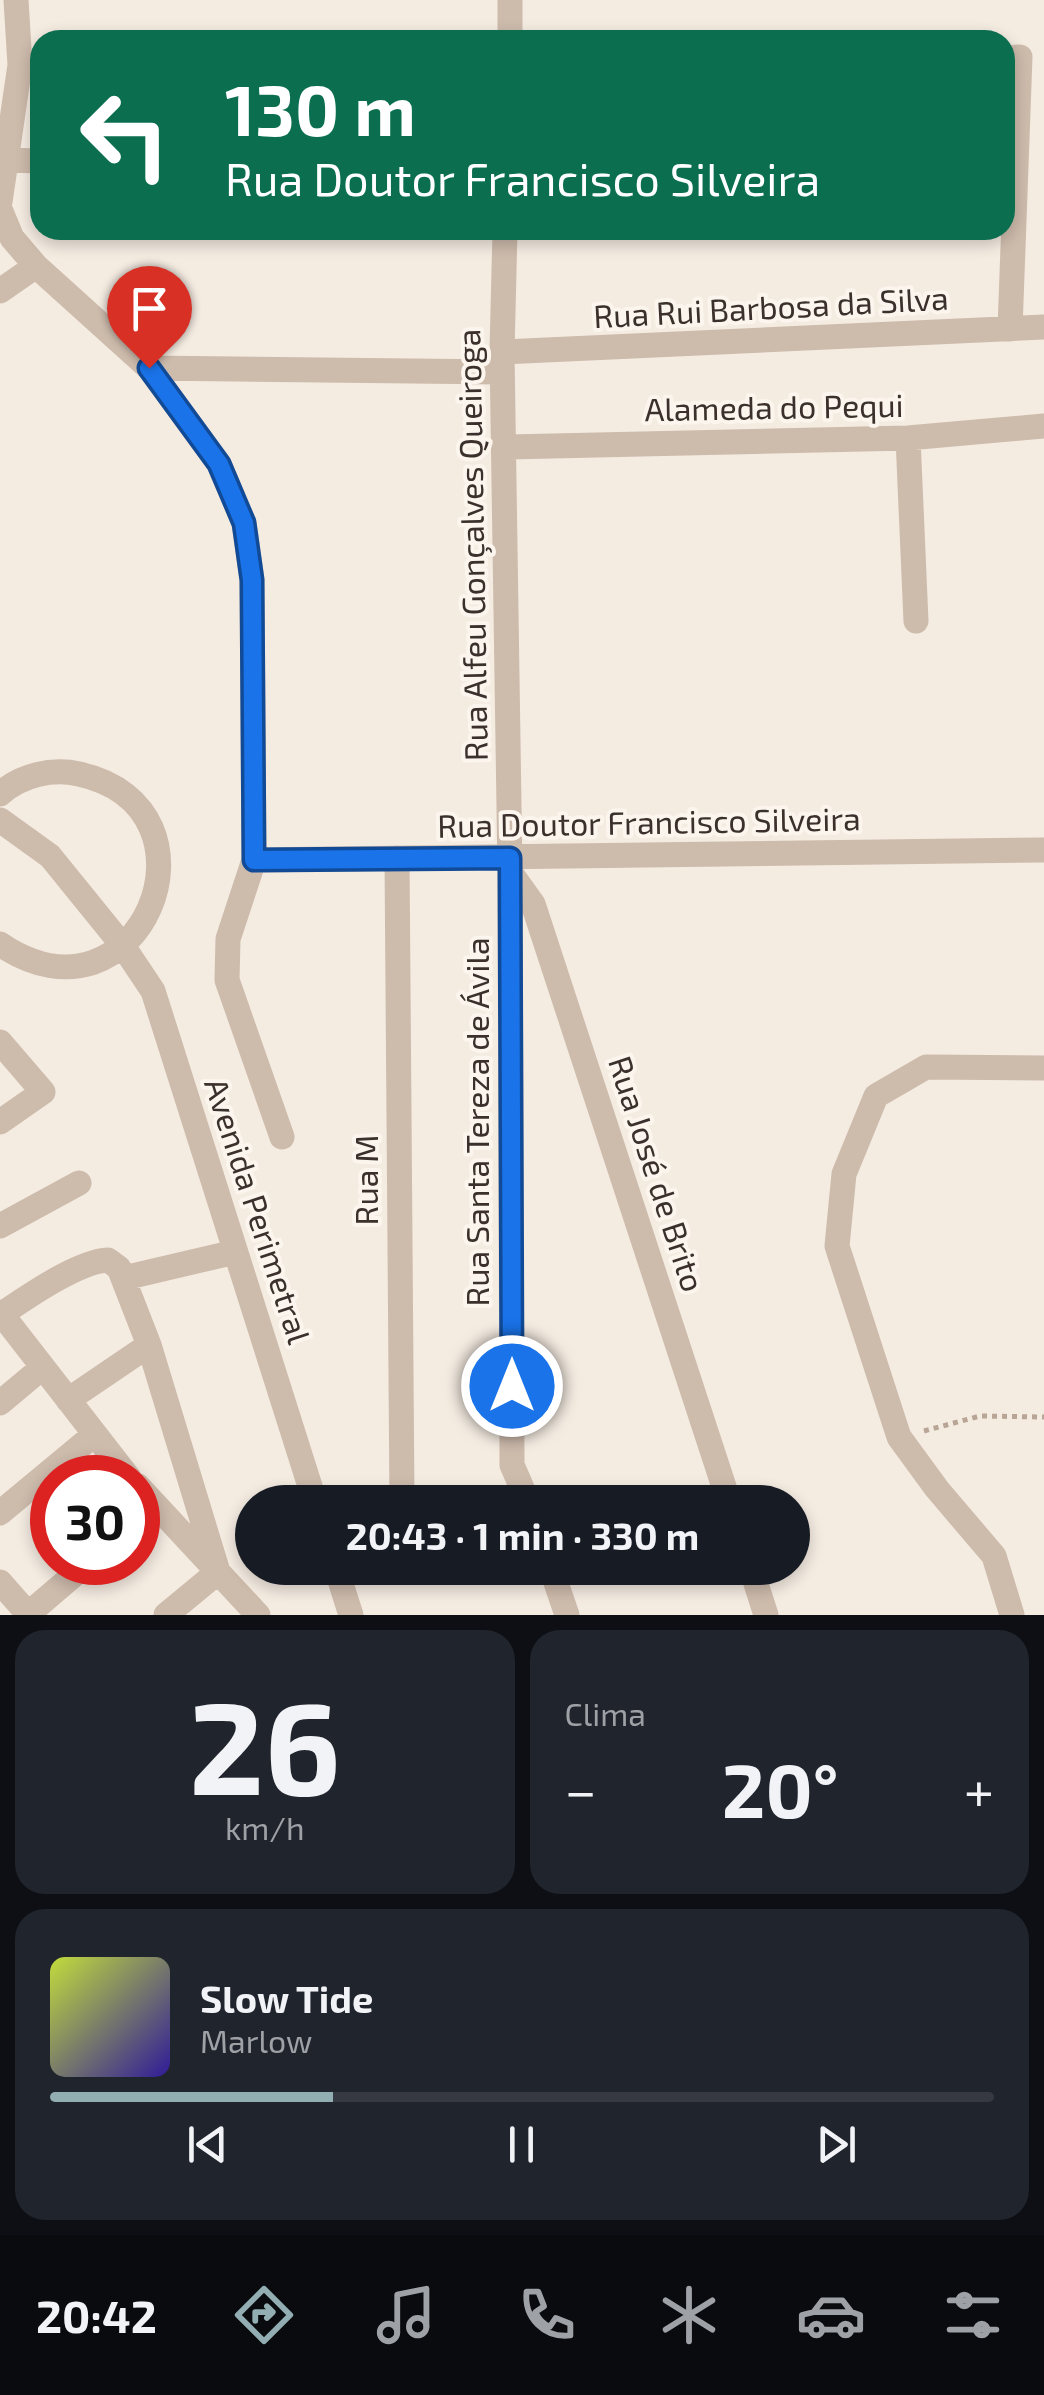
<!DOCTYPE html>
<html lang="pt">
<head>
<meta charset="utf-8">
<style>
  :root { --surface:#171b24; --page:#20242c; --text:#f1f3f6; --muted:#9ea1a6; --line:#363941; --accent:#92aeb2 }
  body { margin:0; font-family:"Exo 2",sans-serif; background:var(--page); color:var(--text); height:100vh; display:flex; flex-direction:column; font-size:38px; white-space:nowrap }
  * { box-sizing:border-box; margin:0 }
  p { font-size:32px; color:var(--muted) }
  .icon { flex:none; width:55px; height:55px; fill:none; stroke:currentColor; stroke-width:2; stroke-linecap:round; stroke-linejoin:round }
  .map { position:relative; height:1615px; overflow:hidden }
  .drawer { display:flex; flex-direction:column; gap:15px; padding:15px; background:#0d0f14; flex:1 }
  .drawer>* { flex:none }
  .hud { position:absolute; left:30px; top:30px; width:985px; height:210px; border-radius:30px; box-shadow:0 5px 15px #0003; background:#0b6e4f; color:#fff; overflow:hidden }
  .speed { position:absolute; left:30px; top:1455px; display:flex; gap:20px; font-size:50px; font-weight:700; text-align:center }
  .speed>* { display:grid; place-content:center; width:130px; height:130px; border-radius:50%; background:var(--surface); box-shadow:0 5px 15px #0003; line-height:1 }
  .speed .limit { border:15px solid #d22; background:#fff; color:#111 }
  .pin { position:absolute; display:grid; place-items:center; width:85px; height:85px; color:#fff; margin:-102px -42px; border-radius:50% 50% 50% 0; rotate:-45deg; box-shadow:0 0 10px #0007 }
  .pin .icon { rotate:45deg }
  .me { position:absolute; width:110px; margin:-55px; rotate:0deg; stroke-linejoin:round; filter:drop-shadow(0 0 8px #0008) }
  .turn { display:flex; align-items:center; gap:35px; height:210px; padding:0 30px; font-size:45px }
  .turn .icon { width:130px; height:130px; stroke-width:2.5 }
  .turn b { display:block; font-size:70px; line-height:85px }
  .big { font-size:75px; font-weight:700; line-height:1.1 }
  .drawer .tile { flex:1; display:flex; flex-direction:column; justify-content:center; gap:15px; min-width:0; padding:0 35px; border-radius:30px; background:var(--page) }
  .drawer .dial { align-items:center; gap:0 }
  .dial b { font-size:130px; line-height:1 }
  .song { display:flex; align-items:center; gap:30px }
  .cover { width:120px; height:120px; border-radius:15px; background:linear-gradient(135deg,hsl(70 70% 55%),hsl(250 70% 35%)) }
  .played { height:10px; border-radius:5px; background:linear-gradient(90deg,var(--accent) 30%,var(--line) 30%) }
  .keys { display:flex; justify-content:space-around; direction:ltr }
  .heat { display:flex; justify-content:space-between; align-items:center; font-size:55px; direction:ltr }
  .drawer .tiles { flex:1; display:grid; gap:15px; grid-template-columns:1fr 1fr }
  .tile:last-child { grid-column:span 2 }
  .trip { position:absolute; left:235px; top:1485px; width:575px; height:100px; border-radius:50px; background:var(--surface); box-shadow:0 5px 15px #0003; font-weight:700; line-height:100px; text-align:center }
  .tabs { display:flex; height:160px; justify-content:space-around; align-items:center; background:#090b0e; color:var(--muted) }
  .tabs .icon { width:70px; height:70px }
  .tabs .selected { color:var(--accent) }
  .tabs b { font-size:45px; color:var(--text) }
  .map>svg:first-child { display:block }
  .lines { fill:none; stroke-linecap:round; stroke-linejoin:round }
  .path { stroke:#b9a596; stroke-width:5; stroke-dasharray:5 5; stroke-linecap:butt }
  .minor { stroke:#cdbbac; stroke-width:25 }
  .route-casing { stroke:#114b97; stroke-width:25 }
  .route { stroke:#1a73e8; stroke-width:18 }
  .labels { text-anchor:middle; stroke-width:8; stroke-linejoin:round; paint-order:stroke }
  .street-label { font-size:32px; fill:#3b302b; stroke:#fbf5ee }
</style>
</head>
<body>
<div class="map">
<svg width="1044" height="1615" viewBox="0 0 1044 1615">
  <rect width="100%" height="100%" fill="#f4ebe1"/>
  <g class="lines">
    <!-- path -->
    <path class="path" d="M924,1431L980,1416L1044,1417"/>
    <!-- minor -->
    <path class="minor" d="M510,40V0
      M1005,58L1020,57L1010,329
      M5,160L40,161
      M0,202L20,65L16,0
      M0,209L12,238L36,266L149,368L219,464L244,523L252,580L254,860L228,939L227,980L282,1137
      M505,230L502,352L510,872L512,1465L528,1502
      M0,291L36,266
      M502,352L1044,327
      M149,368L502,372
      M908,438L916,621
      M504,447L908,438L1044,426
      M0,794C21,775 52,768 79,774C233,808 140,1039 0,944
      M0,820L50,856L123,946L153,991L315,1502
      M397,858L402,1502
      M254,860L1044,850
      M510,872L533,904L729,1502
      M0,1042L43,1092L0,1122
      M0,1226L79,1183
      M124,1278L235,1252
      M0,1312L129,1478
      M2,1314C27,1297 79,1261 108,1260L119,1268L149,1345L218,1572L166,1615
      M68,1400L149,1345
      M0,1403L43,1367
      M138,1486L258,1615
      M0,1513L95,1434
      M336,1568L351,1615
      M551,1568L567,1615
      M751,1568L766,1615
      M0,1582L29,1615
      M27,1615L89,1562
      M1012,1615L994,1556L937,1489L899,1437L837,1246L844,1174L876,1096L926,1067L1044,1068"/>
  </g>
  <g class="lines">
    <!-- route casing -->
    <g class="route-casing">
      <path id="route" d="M149,368L219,464L244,523L252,580L254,860L510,858L512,1386"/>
    </g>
    <!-- route -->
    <use href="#route" class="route"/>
  </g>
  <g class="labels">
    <!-- street labels -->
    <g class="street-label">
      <text transform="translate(771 308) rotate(-3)" y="11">Rua Rui Barbosa da Silva</text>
      <text transform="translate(774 408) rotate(-1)" y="11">Alameda do Pequi</text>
      <text transform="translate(473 545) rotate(-91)" y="11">Rua Alfeu Gonçalves Queiroga</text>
      <text transform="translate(649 823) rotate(-1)" y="11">Rua Doutor Francisco Silveira</text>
      <text transform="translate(478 1122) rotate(-90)" y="11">Rua Santa Tereza de Ávila</text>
      <text transform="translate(656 1174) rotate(72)" y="11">Rua José de Brito</text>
      <text transform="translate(367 1180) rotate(-90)" y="11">Rua M</text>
      <text transform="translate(257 1211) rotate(72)" y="11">Avenida Perimetral</text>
    </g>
  </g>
</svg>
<div class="speed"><div class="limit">30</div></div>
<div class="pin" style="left:149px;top:368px;background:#d93025"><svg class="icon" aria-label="arrive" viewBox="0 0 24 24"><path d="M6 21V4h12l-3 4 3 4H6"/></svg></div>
<svg class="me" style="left:512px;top:1386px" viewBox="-20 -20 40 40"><circle r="17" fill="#1a73e8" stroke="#fff" stroke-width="3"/><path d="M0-11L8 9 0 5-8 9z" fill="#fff"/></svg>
<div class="trip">20:43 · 1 min · 330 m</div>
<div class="hud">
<div class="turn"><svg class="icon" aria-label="left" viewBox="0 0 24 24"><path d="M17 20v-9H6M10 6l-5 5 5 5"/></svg><div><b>130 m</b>Rua Doutor Francisco Silveira</div></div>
</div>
</div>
<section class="drawer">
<div class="tiles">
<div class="tile dial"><b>26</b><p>km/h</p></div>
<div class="tile"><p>Clima</p>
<div class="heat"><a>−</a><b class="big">20°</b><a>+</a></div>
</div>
<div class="tile">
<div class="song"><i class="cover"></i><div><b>Slow Tide</b><p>Marlow</p></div></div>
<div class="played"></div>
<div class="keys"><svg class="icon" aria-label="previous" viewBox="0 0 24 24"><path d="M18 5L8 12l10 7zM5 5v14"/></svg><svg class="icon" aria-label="pause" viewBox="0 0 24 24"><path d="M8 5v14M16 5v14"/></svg><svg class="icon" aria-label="next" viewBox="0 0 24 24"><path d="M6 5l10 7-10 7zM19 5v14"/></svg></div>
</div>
</div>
</section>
<nav class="tabs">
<b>20:42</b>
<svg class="icon selected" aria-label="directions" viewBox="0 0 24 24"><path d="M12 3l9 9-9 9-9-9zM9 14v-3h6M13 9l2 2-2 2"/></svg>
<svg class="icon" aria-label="music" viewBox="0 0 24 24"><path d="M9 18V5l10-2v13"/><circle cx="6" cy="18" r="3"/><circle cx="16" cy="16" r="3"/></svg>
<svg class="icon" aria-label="phone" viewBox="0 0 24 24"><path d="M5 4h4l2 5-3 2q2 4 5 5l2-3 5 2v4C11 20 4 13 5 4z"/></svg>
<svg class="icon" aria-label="climate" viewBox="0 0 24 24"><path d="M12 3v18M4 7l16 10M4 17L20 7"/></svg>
<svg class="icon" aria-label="car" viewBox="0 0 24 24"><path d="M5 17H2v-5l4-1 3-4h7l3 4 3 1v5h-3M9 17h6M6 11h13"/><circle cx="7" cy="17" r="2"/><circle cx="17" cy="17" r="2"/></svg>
<svg class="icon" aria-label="filters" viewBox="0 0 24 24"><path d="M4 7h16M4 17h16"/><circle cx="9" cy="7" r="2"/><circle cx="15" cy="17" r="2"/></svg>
</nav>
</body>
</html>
